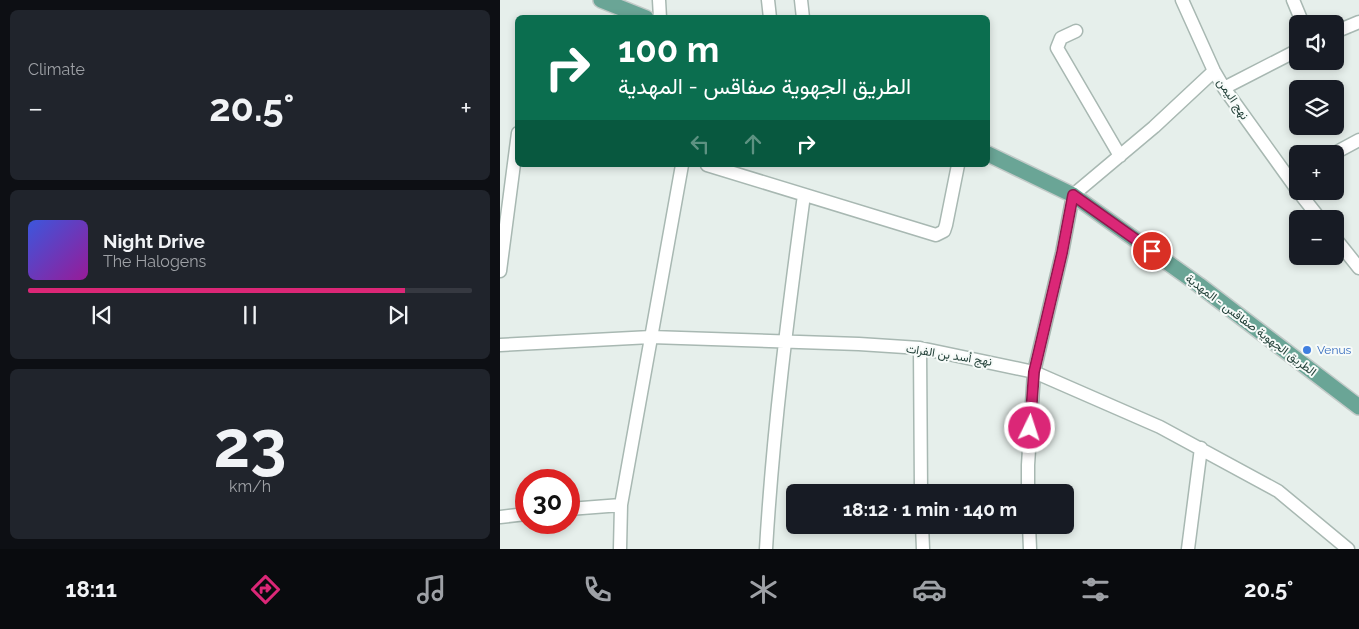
<!DOCTYPE html>
<html lang="en">
<head>
<meta charset="utf-8">
<style>
  :root { --surface:#171b24; --page:#20242c; --text:#f1f3f6; --muted:#9ea1a6; --line:#363941; --accent:#db2777 }
  body { margin:0; font-family:Raleway,Vazirmatn,sans-serif; background:var(--page); color:var(--text); height:100vh; display:flex; flex-direction:column; font-size:19px; white-space:nowrap }
  * { box-sizing:border-box; margin:0 }
  p { font-size:16px; color:var(--muted) }
  .icon { flex:none; width:28px; height:28px; fill:none; stroke:currentColor; stroke-width:2; stroke-linecap:round; stroke-linejoin:round }
  .map { position:relative; flex:1; overflow:hidden }
  .sheet { display:flex; flex-direction:column; gap:10px; padding:10px; background:#0d0f14; width:500px }
  .sheet>* { flex:none }
  .banner { position:absolute; left:15px; top:15px; width:475px; height:152px; border-radius:8px; box-shadow:0 2px 8px #0003; background:#0b6e4f; color:#fff; overflow:hidden }
  .tools { position:absolute; left:789px; top:15px; display:grid; gap:10px }
  .tools a { display:grid; place-items:center; width:55px; height:55px; border-radius:8px; background:var(--surface); box-shadow:0 2px 8px #0003; font-size:25px }
  .speed { position:absolute; left:15px; top:469px; display:flex; gap:10px; font-size:25px; font-weight:700; text-align:center }
  .speed>* { display:grid; place-content:center; width:65px; height:65px; border-radius:50%; background:var(--surface); box-shadow:0 2px 8px #0003; line-height:1 }
  .speed .limit { border:8px solid #d22; background:#fff; color:#111 }
  .pin { position:absolute; display:grid; place-items:center; width:42px; height:42px; color:#fff; margin:-21px; border:2px solid #fff; border-radius:50%; box-shadow:0 1px 5px #0007 }
  .me { position:absolute; width:55px; margin:-28px; rotate:4deg; stroke-linejoin:round; filter:drop-shadow(0 0 4px #0008) }
  .turn { display:flex; align-items:center; gap:18px; height:105px; padding:0 20px; font-size:22px }
  .turn .icon { width:65px; height:65px; stroke-width:2.5 }
  .turn b { display:block; font-size:35px; line-height:42px }
  .lanes { display:flex; align-items:center; height:48px; padding:0 20px; background:#0003; justify-content:center; gap:25px; direction:ltr }
  .lanes .off { opacity:.35 }
  .big { font-size:38px; font-weight:700; line-height:1.1 }
  .sheet .card { flex:1; display:flex; flex-direction:column; justify-content:center; gap:8px; min-width:0; padding:0 18px; border-radius:8px; background:var(--page) }
  .sheet .dial { align-items:center; gap:0 }
  .dial b { font-size:65px; line-height:1 }
  .song { display:flex; align-items:center; gap:15px }
  .cover { width:60px; height:60px; border-radius:8px; background:linear-gradient(135deg,hsl(230 70% 55%),hsl(300 70% 35%)) }
  .played { height:5px; border-radius:2px; background:linear-gradient(90deg,var(--accent) 85%,var(--line) 85%) }
  .keys { display:flex; justify-content:space-around; direction:ltr }
  .heat { display:flex; justify-content:space-between; align-items:center; font-size:28px; direction:ltr }
  .trip { position:absolute; left:286px; top:484px; width:288px; height:50px; border-radius:8px; background:var(--surface); box-shadow:0 2px 8px #0003; font-weight:700; line-height:50px; text-align:center }
  .dock { display:flex; height:80px; justify-content:space-around; align-items:center; background:#090b0e; color:var(--muted) }
  .dock .icon { width:35px; height:35px }
  .dock .selected { color:var(--accent) }
  .dock b { font-size:22px; color:var(--text) }
  main { display:flex; flex:1; min-height:0 }
  .map>svg:first-child { display:block }
  .lines { fill:none; stroke-linecap:round; stroke-linejoin:round }
  .minor-casing { stroke:#a8b8b2; stroke-width:15 }
  .primary-casing { stroke:#c2cac8; stroke-width:18 }
  .minor { stroke:#fff; stroke-width:12 }
  .primary { stroke:#6aa596; stroke-width:15 }
  .route-casing { stroke:#8e194d; stroke-width:12 }
  .route { stroke:#db2777; stroke-width:9 }
  .shop-dot { fill:#3f7fe0; stroke:#f7fbf9; stroke-width:2 }
  .labels { text-anchor:middle; stroke-width:4; stroke-linejoin:round; paint-order:stroke }
  .street-label { font-size:12px; fill:#24423a; stroke:#f7fbf9 }
  .shop-label { font-size:12px; fill:#366cbe; stroke:#f7fbf9; text-anchor:start }
</style>
</head>
<body>
<main>
<section class="sheet">
<div class="card"><p>Climate</p>
<div class="heat"><a>−</a><b class="big">20.5°</b><a>+</a></div>
</div>
<div class="card">
<div class="song"><i class="cover"></i><div><b>Night Drive</b><p>The Halogens</p></div></div>
<div class="played"></div>
<div class="keys"><svg class="icon" aria-label="previous" viewBox="0 0 24 24"><path d="M18 5L8 12l10 7zM5 5v14"/></svg><svg class="icon" aria-label="pause" viewBox="0 0 24 24"><path d="M8 5v14M16 5v14"/></svg><svg class="icon" aria-label="next" viewBox="0 0 24 24"><path d="M6 5l10 7-10 7zM19 5v14"/></svg></div>
</div>
<div class="card dial"><b>23</b><p>km/h</p></div>
</section>
<div class="map">
<svg width="859" height="549" viewBox="0 0 859 549">
  <rect width="100%" height="100%" fill="#e6efeb"/>
  <g class="lines">
    <!-- minor casing -->
    <g class="minor-casing">
      <path id="minor" d="M159,0L160,18
        M268,0L270,18
        M301,0L303,18
        M682,0L714,71L724,88L798,191
        M793,0L803,24
        M576,31L561,38L557,48L620,156
        M835,32L859,22
        M724,88L798,50
        M833,154L859,140
        M207,165L436,235L444,231L446,225L458,165
        M798,191L820,219
        M835,238L859,268
        M0,271L18,133
        M0,345L151,337L359,344L420,348L534,372L660,427L778,491L848,549
        M420,348L421,492
        M528,492V465L534,372L562,253L573,195L654,127L714,71
        M69,509L121,505
        M0,517L26,514
        M422,525L423,549
        M529,525L530,549
        M120,549L121,505L182,165
        M266,549C273,430 288,313 304,195
        M688,549L701,448"/>
    </g>
    <!-- primary casing -->
    <g class="primary-casing">
      <path id="primary" d="M101,0L146,18
        M488,154L573,195L699,285L859,407"/>
    </g>
    <!-- minor -->
    <use href="#minor" class="minor"/>
    <!-- primary -->
    <use href="#primary" class="primary"/>
  </g>
  <g class="lines">
    <!-- route casing -->
    <g class="route-casing">
      <path id="route" d="M530,428L534,372L562,253L573,195L652,251"/>
    </g>
    <!-- route -->
    <use href="#route" class="route"/>
  </g>
  <!-- markers -->
  <circle class="shop-dot" cx="807" cy="350" r="5"/>
  <g class="labels">
    <!-- street labels -->
    <g class="street-label">
      <text transform="translate(733 99) rotate(56)" y="4">نهج اليمن</text>
      <text transform="translate(751 325) rotate(37)" y="4">الطريق الجهوية صفاقس - المهدية</text>
      <text transform="translate(449 355) rotate(9)" y="4">نهج أسد بن الفرات</text>
    </g>
    <!-- shop labels -->
    <g class="shop-label">
      <text x="817" y="354">Venus</text>
    </g>
  </g>
</svg>
<div class="tools">
<a><svg class="icon" aria-label="sound" viewBox="0 0 24 24"><path d="M4 9h4l5-4v14l-5-4H4zM17 9q2 3 0 6"/></svg></a>
<a><svg class="icon" aria-label="layers" viewBox="0 0 24 24"><path d="M12 4l9 5-9 5-9-5zM3 14l9 5 9-5"/></svg></a>
<a>+</a>
<a>−</a>
</div>
<div class="speed"><div class="limit">30</div></div>
<div class="pin" style="left:652px;top:251px;background:#d93025"><svg class="icon" aria-label="arrive" viewBox="0 0 24 24"><path d="M6 21V4h12l-3 4 3 4H6"/></svg></div>
<svg class="me" style="left:530px;top:428px" viewBox="-20 -20 40 40"><circle r="17" fill="#db2777" stroke="#fff" stroke-width="3"/><path d="M0-11L8 9 0 5-8 9z" fill="#fff"/></svg>
<div class="trip">18:12 · 1 min · 140 m</div>
<div class="banner">
<div class="turn"><svg class="icon" aria-label="right" viewBox="0 0 24 24"><path d="M7 20v-9h11M14 6l5 5-5 5"/></svg><div><b>100 m</b>الطريق الجهوية صفاقس - المهدية</div></div>
<div class="lanes"><svg class="icon off" aria-label="left" viewBox="0 0 24 24"><path d="M17 20v-9H6M10 6l-5 5 5 5"/></svg><svg class="icon off" aria-label="ahead" viewBox="0 0 24 24"><path d="M12 20V5M6 11l6-6 6 6"/></svg><svg class="icon" aria-label="right" viewBox="0 0 24 24"><path d="M7 20v-9h11M14 6l5 5-5 5"/></svg></div>
</div>
</div>
</main>
<nav class="dock">
<b>18:11</b>
<svg class="icon selected" aria-label="directions" viewBox="0 0 24 24"><path d="M12 3l9 9-9 9-9-9zM9 14v-3h6M13 9l2 2-2 2"/></svg>
<svg class="icon" aria-label="music" viewBox="0 0 24 24"><path d="M9 18V5l10-2v13"/><circle cx="6" cy="18" r="3"/><circle cx="16" cy="16" r="3"/></svg>
<svg class="icon" aria-label="phone" viewBox="0 0 24 24"><path d="M5 4h4l2 5-3 2q2 4 5 5l2-3 5 2v4C11 20 4 13 5 4z"/></svg>
<svg class="icon" aria-label="climate" viewBox="0 0 24 24"><path d="M12 3v18M4 7l16 10M4 17L20 7"/></svg>
<svg class="icon" aria-label="car" viewBox="0 0 24 24"><path d="M5 17H2v-5l4-1 3-4h7l3 4 3 1v5h-3M9 17h6M6 11h13"/><circle cx="7" cy="17" r="2"/><circle cx="17" cy="17" r="2"/></svg>
<svg class="icon" aria-label="filters" viewBox="0 0 24 24"><path d="M4 7h16M4 17h16"/><circle cx="9" cy="7" r="2"/><circle cx="15" cy="17" r="2"/></svg>
<b>20.5°</b>
</nav>
</body>
</html>
